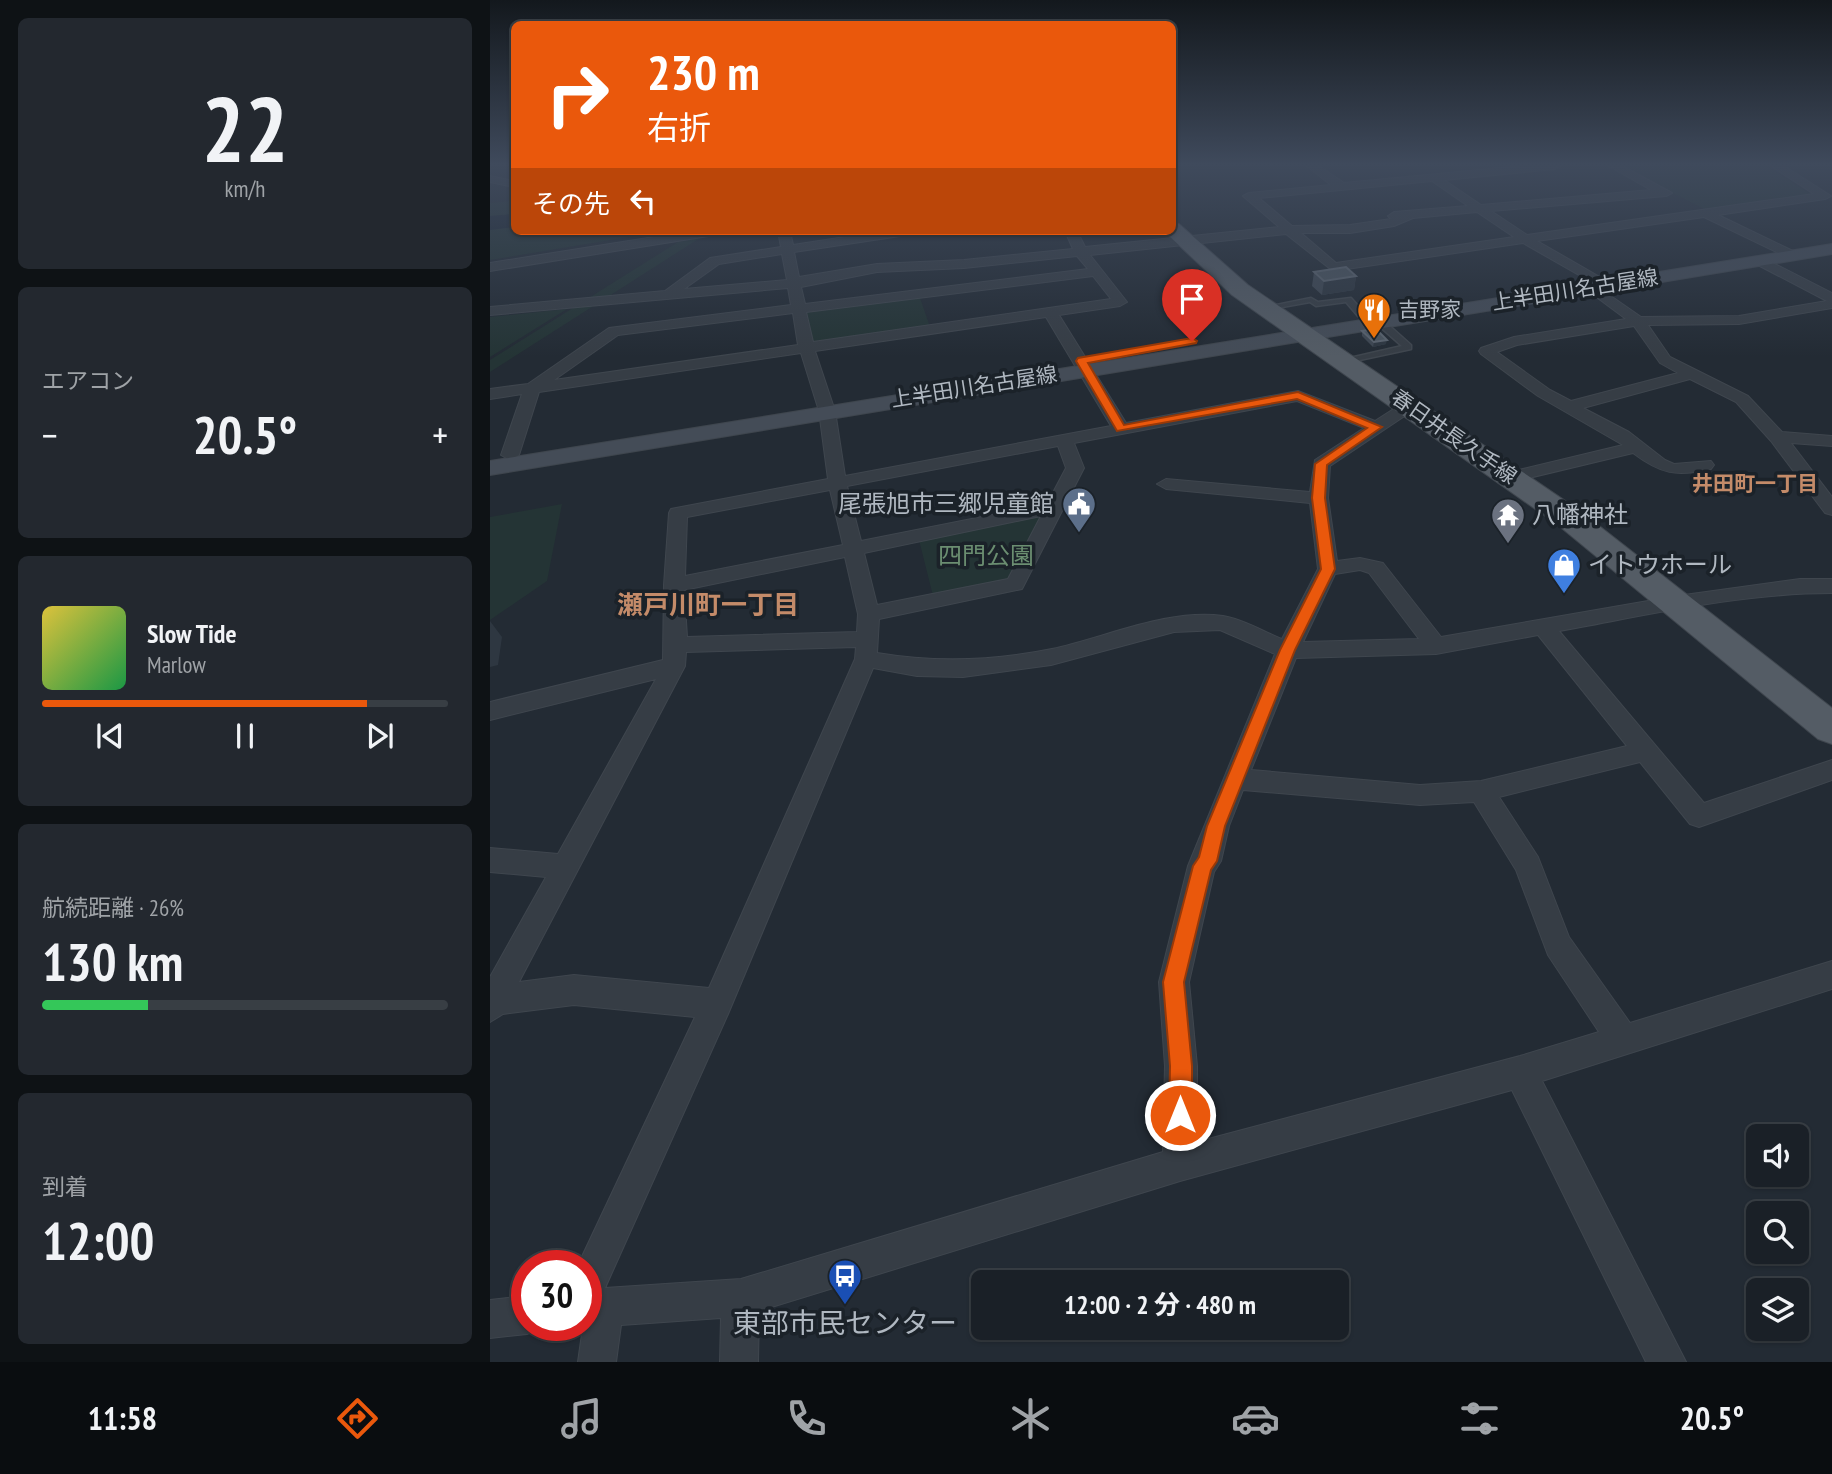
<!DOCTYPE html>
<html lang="ja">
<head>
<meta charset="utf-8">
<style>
  :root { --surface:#1a2027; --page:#23282f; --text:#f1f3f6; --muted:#9fa3a7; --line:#383e44; --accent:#ea580c }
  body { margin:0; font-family:"PT Sans Narrow","Noto Sans JP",sans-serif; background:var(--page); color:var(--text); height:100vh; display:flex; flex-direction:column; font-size:26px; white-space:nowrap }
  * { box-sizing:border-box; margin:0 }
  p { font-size:23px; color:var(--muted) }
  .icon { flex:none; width:38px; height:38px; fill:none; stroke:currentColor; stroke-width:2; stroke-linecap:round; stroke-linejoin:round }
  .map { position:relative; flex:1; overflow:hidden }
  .side { display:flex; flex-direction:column; gap:18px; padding:18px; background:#0e1215; width:490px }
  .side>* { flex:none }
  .guide { position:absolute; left:21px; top:21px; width:665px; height:214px; border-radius:10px; box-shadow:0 2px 5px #0004,0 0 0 2px var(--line); background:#ea580c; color:#fff; overflow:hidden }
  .controls { position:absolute; left:1256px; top:1124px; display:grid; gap:14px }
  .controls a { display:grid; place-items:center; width:63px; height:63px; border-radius:10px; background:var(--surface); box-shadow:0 2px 5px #0004,0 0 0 2px var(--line); font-size:35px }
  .speed { position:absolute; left:21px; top:1250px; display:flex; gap:14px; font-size:35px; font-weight:700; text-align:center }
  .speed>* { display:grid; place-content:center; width:91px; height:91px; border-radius:50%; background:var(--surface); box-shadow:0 2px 5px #0004,0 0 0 2px var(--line); line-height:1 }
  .speed .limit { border:10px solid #d22; background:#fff; color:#111 }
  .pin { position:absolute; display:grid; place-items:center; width:60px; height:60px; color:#fff; margin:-72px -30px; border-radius:50% 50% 50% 0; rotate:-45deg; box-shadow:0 0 7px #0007 }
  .pin .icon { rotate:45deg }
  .me { position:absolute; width:77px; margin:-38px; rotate:0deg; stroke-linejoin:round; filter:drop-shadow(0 0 5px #0008) }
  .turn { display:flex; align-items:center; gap:24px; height:147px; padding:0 21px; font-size:32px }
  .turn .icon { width:91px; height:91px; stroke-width:2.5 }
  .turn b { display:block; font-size:49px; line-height:60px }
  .then { display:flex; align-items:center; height:66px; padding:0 21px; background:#0003; gap:14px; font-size:26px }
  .big { font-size:52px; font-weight:700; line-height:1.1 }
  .side .tile { flex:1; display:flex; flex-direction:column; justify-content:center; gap:10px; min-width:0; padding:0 24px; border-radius:10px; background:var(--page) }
  .side .dial { align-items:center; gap:0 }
  .dial b { font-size:91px; line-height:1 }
  .song { display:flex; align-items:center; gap:21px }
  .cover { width:84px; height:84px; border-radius:10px; background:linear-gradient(135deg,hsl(50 70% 55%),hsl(140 70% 35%)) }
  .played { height:7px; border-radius:4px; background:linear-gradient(90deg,var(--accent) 80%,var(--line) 80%) }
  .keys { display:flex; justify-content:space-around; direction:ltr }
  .heat { display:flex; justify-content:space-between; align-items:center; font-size:38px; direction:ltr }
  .charge { height:10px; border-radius:5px; background:linear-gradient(90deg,#34c759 26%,var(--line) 0) }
  .trip { position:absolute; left:481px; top:1270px; width:378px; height:70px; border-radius:10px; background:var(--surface); box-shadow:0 2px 5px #0004,0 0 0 2px var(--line); font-weight:700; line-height:70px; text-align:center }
  .tabs { display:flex; height:112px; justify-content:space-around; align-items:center; background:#0a0d10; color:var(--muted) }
  .tabs .icon { width:49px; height:49px }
  .tabs .current { color:var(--accent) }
  .tabs b { font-size:32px; color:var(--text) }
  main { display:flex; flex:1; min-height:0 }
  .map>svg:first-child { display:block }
  .green { fill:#243435 }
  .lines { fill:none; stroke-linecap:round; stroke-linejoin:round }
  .river { fill:#182330; fill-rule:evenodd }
  .service-casing { stroke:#3f464e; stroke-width:3 }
  .minor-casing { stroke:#3f464e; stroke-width:2 }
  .secondary-casing { stroke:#3f464e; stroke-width:2 }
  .primary-casing { stroke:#3f464e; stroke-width:2 }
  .service { fill:#363d45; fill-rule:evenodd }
  .minor { fill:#363d45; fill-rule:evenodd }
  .secondary { fill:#444c57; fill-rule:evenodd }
  .primary { fill:#545c65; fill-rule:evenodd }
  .wall { fill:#3e4752 }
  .shaded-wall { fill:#2e3741 }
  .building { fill:#4a545e; stroke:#5a636e; stroke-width:2 }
  .route { fill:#ea580c; stroke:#983908; stroke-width:2 }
  .labels { text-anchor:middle; stroke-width:7; stroke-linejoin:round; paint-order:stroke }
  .far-street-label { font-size:21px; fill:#b0b8c1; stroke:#1b2229 }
  .far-poi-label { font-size:21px; fill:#b0b8c1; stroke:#1b2229; text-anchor:start }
  .far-neighbourhood-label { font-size:21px; font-weight:bold; fill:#c48b69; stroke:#1b2229 }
  .poi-label { font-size:24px; fill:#b0b8c1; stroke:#1b2229; text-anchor:start }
  .park-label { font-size:24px; fill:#6b8e71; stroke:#1b2229 }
  .neighbourhood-label { font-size:26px; font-weight:bold; fill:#c48b69; stroke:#1b2229 }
  .near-poi-label { font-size:28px; fill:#b0b8c1; stroke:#1b2229 }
</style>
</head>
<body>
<main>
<section class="side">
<div class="tile dial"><b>22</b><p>km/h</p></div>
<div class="tile"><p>エアコン</p>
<div class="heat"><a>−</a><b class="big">20.5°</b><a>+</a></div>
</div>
<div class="tile">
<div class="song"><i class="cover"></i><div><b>Slow Tide</b><p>Marlow</p></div></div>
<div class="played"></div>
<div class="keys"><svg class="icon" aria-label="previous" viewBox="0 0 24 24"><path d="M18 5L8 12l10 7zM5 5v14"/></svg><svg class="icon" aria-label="pause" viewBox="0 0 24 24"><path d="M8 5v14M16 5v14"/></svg><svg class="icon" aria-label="next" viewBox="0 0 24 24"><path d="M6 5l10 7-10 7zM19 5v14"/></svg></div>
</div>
<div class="tile"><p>航続距離 · 26%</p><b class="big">130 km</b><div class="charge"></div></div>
<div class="tile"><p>到着</p><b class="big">12:00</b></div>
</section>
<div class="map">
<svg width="1342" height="1362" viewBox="0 0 1342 1362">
  <rect width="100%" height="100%" fill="#232b34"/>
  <!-- green -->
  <path class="green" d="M1131,166H1277L1320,194L1216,210Z
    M24,201V231H175L0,260V203Z
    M210,238L0,372V360L188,242Z
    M429,295L440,327L323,343L316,310Z
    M77,309L0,357V317Z
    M72,504L57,581L0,620V517Z
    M554,515L521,581L443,596L429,540Z"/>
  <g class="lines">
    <!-- river -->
    <path class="river" d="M24,214V227L0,230V216Z"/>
    <!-- service casing -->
    <g class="service-casing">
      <path id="service" d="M821,298L828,302L861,298L875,314L868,316L856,302L826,306L820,302L776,310L772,308Z
        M887,320H893L921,345V349L851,364V360L912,346L887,324Z"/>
    </g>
    <!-- minor casing -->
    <g class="minor-casing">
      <path id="minor" d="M817,166H829L854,183L1031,166H1070L1065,169L954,180L991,205L1161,190L1119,166H1132L1182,193L1176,196L1001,211L1037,235L1324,194L1281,166H1294L1341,196L1335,199L1228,215L1305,252V258L1301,259L1214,217L1047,241L1108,276L1110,279L1103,283L1033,243L843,271L796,234L600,255L637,302L630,306L569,315L636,423L808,391L885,421L913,403H925L927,406L925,409L840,466L838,498L847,561L870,558L893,563L951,637L1187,596L1310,579H1342V593C1251,593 1158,615 1069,631L1214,803L1342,760V780L1209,827L1200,824L1150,762L1009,797L1048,857L1079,937L1140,1023L1342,961V989L1052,1081L1196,1362H1156L1022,1090L690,1181L269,1311L268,1362H230L231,1318L131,1325L126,1362H88L93,1327L89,1325H96V1265H88L205,1017L84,1005L13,1014L0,1022V977L56,877L0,872V848L68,854L166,679L0,720V702L173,660L174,585L179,513L181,509L338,479L329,411L311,353L49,392L29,455L20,460L11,455L32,394L0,399V389L38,384L119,328L301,305L298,288L0,315V307L175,291L220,258L291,247L288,231H300L303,245L394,231H423L417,235L304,252L309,277L387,264L474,260L583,249L575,231H587L595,247L789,227L753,196L759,193L841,185ZM942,181L978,206L904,212L898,216L901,219L860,225L802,226L769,198ZM987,212L1024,237L846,263L811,233H860L904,226L923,218ZM292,254L297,280L194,289L229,264ZM587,256L598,269L315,304L311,287L387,272L474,268ZM603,276L621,299L323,342L316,312ZM303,313L308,345L64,380L128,335ZM556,317L621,426L355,476L345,411L325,351ZM807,401L874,428L825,460L820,492L676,479L667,484L676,489L820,503L828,569L792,639C774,632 753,619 733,616C679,608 614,638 562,649C503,661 446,663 387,653L389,619L532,589L594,468L584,443ZM568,446L576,468L557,504L371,541L357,486ZM340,490L353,545L195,576L197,517ZM551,516L518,579L387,605L374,553ZM355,557L368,614L367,632L197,637L194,590ZM870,570L879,573L929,639L813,642L845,574ZM730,630L785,654L698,866L669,982L675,1066L673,1152L251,1279L115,1288L238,1014L383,668L427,676L473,677L561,665L684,632ZM1048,635L1137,746L991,781L930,785L761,770L806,658L946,654ZM366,647L365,659L219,988L84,975L29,982L195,666L196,652ZM753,790L930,805L984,802L1026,870L1058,955L1109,1032L1030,1056L707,1142V1066L699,982L724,872L731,861L739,826Z
        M0,176L24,181V187L0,182Z
        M202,231H231L225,235L0,271V263Z
        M1271,257L1342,293V308L1249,324L1158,325L1180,357L1258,396L1292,432L1342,436V446L1301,443L1342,497V515L1335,513L1281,441L1246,402L1200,379L1093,408L1139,432L1175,460L1184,464L1221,461L1224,465L1221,469C1186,477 1171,474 1143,453L1022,482L1016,481L1013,477L1016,473L1133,445L1048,396L991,354L989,351L991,348L1024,337L1136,319L1097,290L1095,287L1102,283L1151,317L1249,316L1337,301L1266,264L1265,261ZM1144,326L1170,363L1188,373L1081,401L1060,390L1007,352L1027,345Z
        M37,1296V1325H52L50,1328L37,1334L0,1338V1300Z"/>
    </g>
    <!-- secondary casing -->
    <g class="secondary-casing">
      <path id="secondary" d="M1342,244V254L0,475V461Z"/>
    </g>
    <!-- primary casing -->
    <g class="primary-casing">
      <path id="primary" d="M682,222L689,224L758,285L1090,511L1342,708V744L1328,739L1068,525L742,295L675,232L682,231Z"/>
    </g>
    <!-- service -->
    <use href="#service" class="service"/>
    <!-- minor -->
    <use href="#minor" class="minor"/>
    <!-- secondary -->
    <use href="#secondary" class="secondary"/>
    <!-- primary -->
    <use href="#primary" class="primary"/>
  </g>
  <!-- wall -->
  <path class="wall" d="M824,272L866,276L864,290L832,295L822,286Z
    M872,331L896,344L883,347L872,336Z"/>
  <!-- shaded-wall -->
  <path class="shaded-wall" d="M866,276L864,290L832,295L834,281Z
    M897,340L896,344L883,347L884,342Z
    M0,621L12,637L8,665L0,667Z"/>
  <!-- building -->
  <path class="building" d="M856,267L866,276L834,281L824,272Z
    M886,329L897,340L884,342L872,331Z"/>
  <!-- sky -->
  <linearGradient id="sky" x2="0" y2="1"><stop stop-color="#13181d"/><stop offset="0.46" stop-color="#3f4a5c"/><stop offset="1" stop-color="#3f4a5c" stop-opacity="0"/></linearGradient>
  <rect width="1342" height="357" fill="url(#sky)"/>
  <!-- route -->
  <path class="route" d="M702,338L707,341L706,343L598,363L634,425L808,392L892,427L837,465L835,498L845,569L805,650L735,826L727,861L721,870L694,982L702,1066V1115L699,1123L690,1127L682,1123L679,1115L680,1066L673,982L703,866L709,857L717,826L790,650L831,569L822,498L825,464L877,428L807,399L627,431L586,361L588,358Z"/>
  <!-- icons -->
  <defs>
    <g id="restaurant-pin" transform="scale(1.75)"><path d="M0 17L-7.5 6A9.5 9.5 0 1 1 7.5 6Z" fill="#e8710a" stroke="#1b2229"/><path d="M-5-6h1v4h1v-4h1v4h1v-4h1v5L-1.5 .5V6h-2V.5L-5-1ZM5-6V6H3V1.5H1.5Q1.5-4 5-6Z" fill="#fff"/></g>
    <g id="civic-pin" transform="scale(1.75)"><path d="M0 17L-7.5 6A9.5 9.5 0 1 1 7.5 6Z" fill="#5c6f8a" stroke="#1b2229"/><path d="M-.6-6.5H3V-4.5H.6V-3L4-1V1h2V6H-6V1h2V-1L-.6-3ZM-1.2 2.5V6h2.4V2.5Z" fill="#fff"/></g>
    <g id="temple-pin" transform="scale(1.75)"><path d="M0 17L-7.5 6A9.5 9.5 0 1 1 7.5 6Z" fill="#6b7280" stroke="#1b2229"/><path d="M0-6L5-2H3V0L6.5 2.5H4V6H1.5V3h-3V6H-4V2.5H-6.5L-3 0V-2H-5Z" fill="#fff"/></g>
    <g id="shop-pin" transform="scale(1.75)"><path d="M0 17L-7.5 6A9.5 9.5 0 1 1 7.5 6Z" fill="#3f7fe0" stroke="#1b2229"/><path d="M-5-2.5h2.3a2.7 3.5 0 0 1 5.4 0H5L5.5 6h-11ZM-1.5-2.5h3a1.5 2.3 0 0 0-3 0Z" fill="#fff"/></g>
    <g id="bus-pin" transform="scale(1.75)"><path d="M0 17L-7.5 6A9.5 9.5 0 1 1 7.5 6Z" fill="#1a4fb4" stroke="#1b2229"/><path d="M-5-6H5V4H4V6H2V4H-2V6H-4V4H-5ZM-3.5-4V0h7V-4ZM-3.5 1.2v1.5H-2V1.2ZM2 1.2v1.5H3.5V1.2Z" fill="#fff"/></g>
  </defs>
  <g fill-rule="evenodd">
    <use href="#restaurant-pin" x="884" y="310"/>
    <use href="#civic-pin" x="589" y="504"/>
    <use href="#temple-pin" x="1018" y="515"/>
    <use href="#shop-pin" x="1074" y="565"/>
    <use href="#bus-pin" x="355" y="1276"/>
  </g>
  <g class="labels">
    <!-- far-street labels -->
    <g class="far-street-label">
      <text transform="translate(1085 290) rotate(-9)" y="7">上半田川名古屋線</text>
      <text transform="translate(484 387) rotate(-9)" y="7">上半田川名古屋線</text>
      <text transform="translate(964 437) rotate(35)" y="7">春日井長久手線</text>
    </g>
    <!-- far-poi labels -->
    <g class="far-poi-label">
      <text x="908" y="317">吉野家</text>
    </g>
    <!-- far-neighbourhood labels -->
    <g class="far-neighbourhood-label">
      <text x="1265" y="491">井田町一丁目</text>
    </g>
    <!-- poi labels -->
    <g class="poi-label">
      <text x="564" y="512" text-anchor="end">尾張旭市三郷児童館</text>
      <text x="1042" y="523">八幡神社</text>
      <text x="1098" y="573">イトウホール</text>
    </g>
    <!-- park labels -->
    <g class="park-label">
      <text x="496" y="564">四門公園</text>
    </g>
    <!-- neighbourhood labels -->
    <g class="neighbourhood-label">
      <text x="218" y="614">瀬戸川町一丁目</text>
    </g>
    <!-- near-poi labels -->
    <g class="near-poi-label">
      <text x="355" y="1333">東部市民センター</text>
    </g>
  </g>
</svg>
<div class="controls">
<a><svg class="icon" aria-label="sound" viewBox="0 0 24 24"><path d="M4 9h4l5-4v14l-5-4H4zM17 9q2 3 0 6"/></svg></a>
<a><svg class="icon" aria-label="search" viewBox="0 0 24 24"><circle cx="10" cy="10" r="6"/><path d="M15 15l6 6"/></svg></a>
<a><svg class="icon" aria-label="layers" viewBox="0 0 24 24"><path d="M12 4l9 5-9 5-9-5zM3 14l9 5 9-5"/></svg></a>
</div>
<div class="speed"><div class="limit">30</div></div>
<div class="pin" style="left:702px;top:341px;background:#d93025"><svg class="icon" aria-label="arrive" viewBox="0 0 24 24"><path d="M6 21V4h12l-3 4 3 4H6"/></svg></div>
<svg class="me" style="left:690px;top:1115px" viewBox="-20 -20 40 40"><circle r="17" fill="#ea580c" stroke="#fff" stroke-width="3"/><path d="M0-11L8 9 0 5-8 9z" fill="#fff"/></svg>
<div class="trip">12:00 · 2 分 · 480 m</div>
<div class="guide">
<div class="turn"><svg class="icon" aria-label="right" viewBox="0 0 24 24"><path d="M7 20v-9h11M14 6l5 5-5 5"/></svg><div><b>230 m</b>右折</div></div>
<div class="then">その先<svg class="icon" aria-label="left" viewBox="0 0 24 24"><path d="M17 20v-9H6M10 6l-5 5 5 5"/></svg></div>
</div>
</div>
</main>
<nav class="tabs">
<b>11:58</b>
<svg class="icon current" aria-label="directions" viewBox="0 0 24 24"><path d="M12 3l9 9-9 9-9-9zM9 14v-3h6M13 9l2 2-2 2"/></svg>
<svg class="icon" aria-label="music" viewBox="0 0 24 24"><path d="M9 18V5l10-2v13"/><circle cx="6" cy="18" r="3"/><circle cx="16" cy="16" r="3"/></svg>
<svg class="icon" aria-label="phone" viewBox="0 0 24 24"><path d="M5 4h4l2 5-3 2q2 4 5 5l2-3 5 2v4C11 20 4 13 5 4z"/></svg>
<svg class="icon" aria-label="climate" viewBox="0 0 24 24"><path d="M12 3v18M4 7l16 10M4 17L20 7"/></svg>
<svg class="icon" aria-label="car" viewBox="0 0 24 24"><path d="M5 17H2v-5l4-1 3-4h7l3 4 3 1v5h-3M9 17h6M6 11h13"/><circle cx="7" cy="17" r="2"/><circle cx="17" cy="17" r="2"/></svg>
<svg class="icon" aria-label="filters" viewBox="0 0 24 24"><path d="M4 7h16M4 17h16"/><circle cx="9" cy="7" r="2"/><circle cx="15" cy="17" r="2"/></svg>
<b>20.5°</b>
</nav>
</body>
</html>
